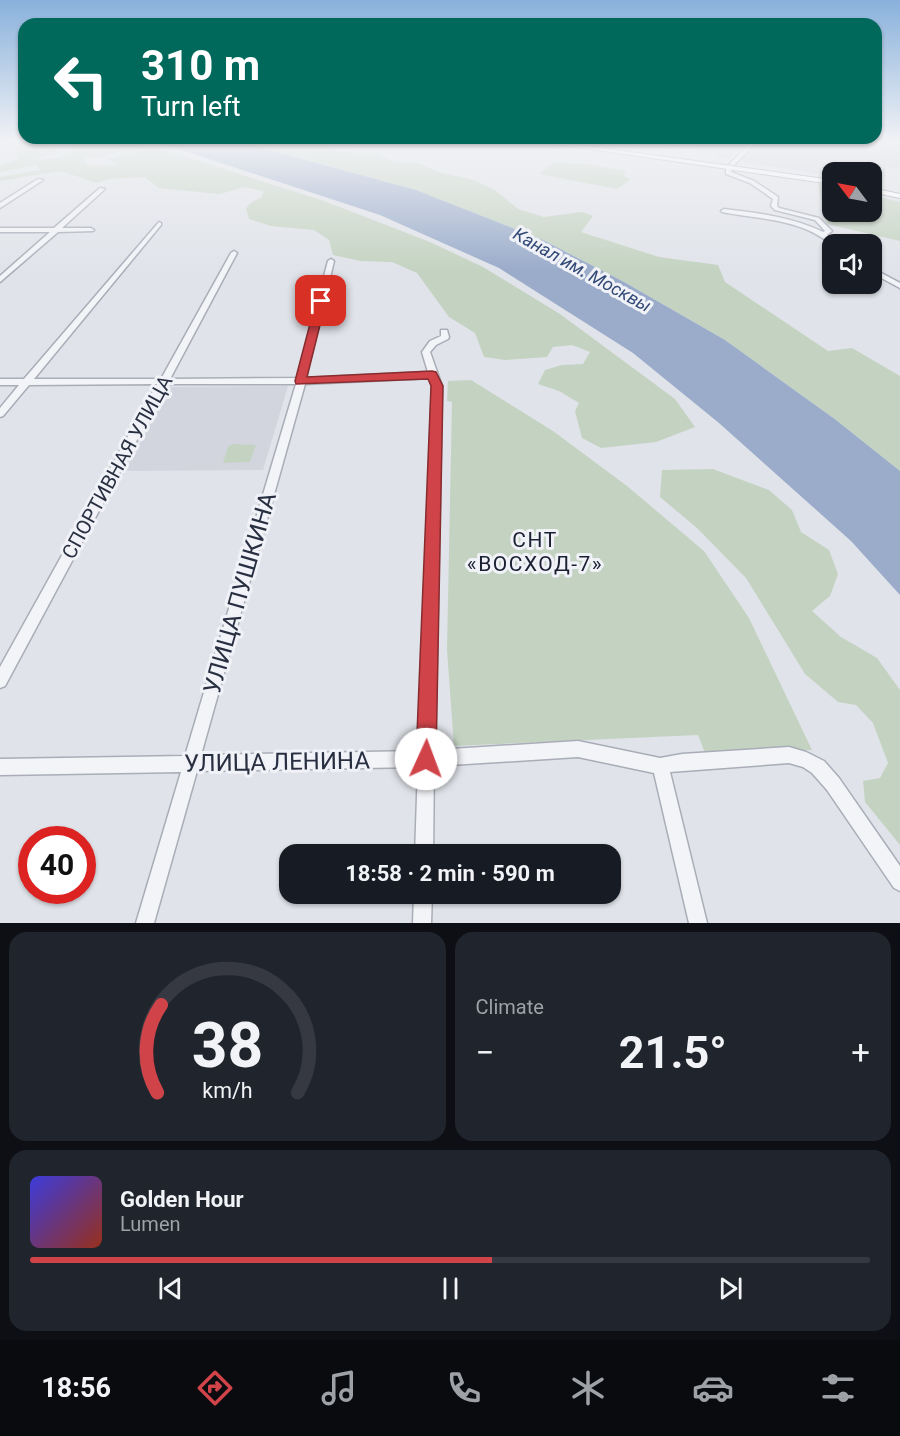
<!DOCTYPE html>
<html lang="en">
<head>
<meta charset="utf-8">
<style>
  :root { --surface:#171b24; --page:#20242c; --text:#f1f3f6; --muted:#9ea1a6; --line:#363941; --accent:#d04349 }
  body { margin:0; font-family:Roboto,sans-serif; background:var(--page); color:var(--text); height:100vh; display:flex; flex-direction:column; font-size:22px; white-space:nowrap }
  * { box-sizing:border-box; margin:0 }
  p { font-size:20px; color:var(--muted) }
  .icon { flex:none; width:33px; height:33px; fill:none; stroke:currentColor; stroke-width:2; stroke-linecap:round; stroke-linejoin:round }
  .map { position:relative; height:923px; overflow:hidden }
  .drawer { display:flex; flex-direction:column; gap:9px; padding:9px; background:#0d0f14; flex:1 }
  .drawer>* { flex:none }
  .top-card { position:absolute; left:18px; top:18px; width:864px; height:126px; border-radius:18px; box-shadow:0 2px 4px #0004; background:#00695c; color:#fff; overflow:hidden }
  .needle { width:39px; rotate:302deg }
  .controls { position:absolute; left:822px; top:162px; display:grid; gap:12px }
  .controls a { display:grid; place-items:center; width:60px; height:60px; border-radius:12px; background:var(--surface); box-shadow:0 2px 4px #0004; font-size:30px }
  .speed { position:absolute; left:18px; top:826px; display:flex; gap:12px; font-size:30px; font-weight:700; text-align:center }
  .speed>* { display:grid; place-content:center; width:78px; height:78px; border-radius:50%; background:var(--surface); box-shadow:0 2px 4px #0004; line-height:1 }
  .speed .limit { border:9px solid #d22; background:#fff; color:#111 }
  .pin { position:absolute; display:grid; place-items:center; width:51px; height:51px; color:#fff; margin:-26px; border-radius:12px; box-shadow:0 3px 9px #0006 }
  .me { position:absolute; width:66px; margin:-33px; rotate:2deg; stroke-linejoin:round; filter:drop-shadow(0 0 4px #0008) }
  .turn { display:flex; align-items:center; gap:21px; height:126px; padding:0 24px; font-size:27px }
  .turn .icon { width:78px; height:78px; stroke-width:2.5 }
  .turn b { display:block; font-size:42px; line-height:51px }
  .big { font-size:45px; font-weight:700; line-height:1.1 }
  .drawer .card { flex:1; display:flex; flex-direction:column; justify-content:center; gap:9px; min-width:0; padding:0 21px; border-radius:18px; background:var(--page) }
  .drawer .dial { align-items:center; gap:0 }
  .dial svg { height:156px; overflow:visible; fill:none; stroke:var(--line); stroke-width:7; stroke-linecap:round; text-anchor:middle }
  .dial text { fill:var(--text); stroke:none }
  .song { display:flex; align-items:center; gap:18px }
  .cover { width:72px; height:72px; border-radius:9px; background:linear-gradient(135deg,hsl(240 70% 55%),hsl(10 70% 35%)) }
  .played { height:6px; border-radius:3px; background:linear-gradient(90deg,var(--accent) 55%,var(--line) 55%) }
  .keys { display:flex; justify-content:space-around; direction:ltr }
  .heat { display:flex; justify-content:space-between; align-items:center; font-size:33px; direction:ltr }
  .drawer .tiles { flex:1; display:grid; gap:9px; grid-template-columns:1fr 1fr }
  .card:last-child { grid-column:span 2 }
  .trip { position:absolute; left:279px; top:844px; width:342px; height:60px; border-radius:18px; background:var(--surface); box-shadow:0 2px 4px #0004; font-weight:700; line-height:60px; text-align:center }
  .tab-bar { display:flex; height:96px; justify-content:space-around; align-items:center; background:#090b0e; color:var(--muted) }
  .tab-bar .icon { width:42px; height:42px }
  .tab-bar .on { color:var(--accent) }
  .tab-bar b { font-size:27px; color:var(--text) }
  .map>svg:first-child { display:block }
  .built { fill:#d2d5de }
  .green { fill:#c4d3c1; fill-rule:evenodd }
  .water { fill:#9aacca }
  .lines { fill:none; stroke-linecap:round; stroke-linejoin:round }
  .minor-casing { stroke:#a9adb7; stroke-width:3 }
  .major-casing { stroke:#9fa5b5; stroke-width:2 }
  .minor { fill:#f3f4f7; fill-rule:evenodd }
  .major { fill:#fff; fill-rule:evenodd }
  .route { fill:#d04349; stroke:#872c2f; stroke-width:1.5 }
  .labels { text-anchor:middle; stroke-width:6; stroke-linejoin:round; paint-order:stroke }
  .far-water-label { font-size:18px; font-style:italic; fill:#324976; stroke:#f0f2f7 }
  .street-label { font-size:20px; fill:#282f41; stroke:#f0f2f7 }
  .neighbourhood-label { font-size:21px; letter-spacing:1.5px; fill:#1a2032; stroke:#f0f2f7 }
  .near-street-label { font-size:24px; fill:#282f41; stroke:#f0f2f7 }
</style>
</head>
<body>
<div class="map">
<svg width="900" height="923" viewBox="0 0 900 923">
  <rect width="100%" height="100%" fill="#e0e3e9"/>
  <!-- built -->
  <path class="built" d="M633,142H746L729,159L714,156L716,152Z
    M760,142H900V170L887,167L883,182L872,180V172H832L831,176L737,161Z
    M288,386L263,470L125,471L170,387Z"/>
  <!-- green -->
  <path class="green" d="M6,142H48L63,152L31,159C45,160 62,158 74,151L63,142H139L324,201L430,242L483,267L560,314L675,399L695,427L656,442L601,448L582,438L575,411L579,403L559,391L538,384L545,370L562,365L583,364L590,352L572,345L553,347L547,357L505,360L484,357L475,333L449,317L417,273L392,262L361,261L333,255L329,240L314,230L271,226L249,219L246,208L252,202L262,197L263,191L243,187L220,194L159,188L145,177L108,179L97,183L61,171L0,181V177L40,170L37,165L0,172V166L20,158ZM129,150L134,153L117,156L108,160L118,164C108,166 93,167 84,163L86,160L81,156L95,158Z
    M243,142H332L327,148L346,152L375,153L395,162L418,163L441,173L471,179L495,190L518,209L544,217L582,212L593,216L581,232L659,257L718,265L725,282L828,351L852,348L900,376V471L836,420L725,340L624,282L543,240L416,190Z
    M554,162L592,165L626,171L624,176L631,179L617,189L539,174Z
    M818,184L832,187V212H872V195L900,202V241L827,224Z
    M471,380L553,431L627,486L704,551L749,618L812,750L705,753L698,735L454,746L447,650L452,402L447,401L448,381Z
    M232,444L256,445L250,462L223,463L228,447Z
    M713,469L769,490L792,510L801,532L829,550L838,574L830,596L812,611L841,637L877,658L900,690V845L865,802L863,781L880,778L888,763L873,723L856,705L838,702L805,674L746,578L697,528L660,497L662,470Z"/>
  <!-- water -->
  <path class="water" d="M157,142H240L416,190L543,240L624,282L725,340L836,420L900,471V595L851,541L719,423L633,353L499,268L380,215Z"/>
  <g class="lines">
    <!-- minor casing -->
    <g class="minor-casing">
      <path id="minor" d="M752,142H757L734,165H730V163Z
        M729,165L732,167L731,172L754,181L778,197L777,206L779,208L819,218L832,231L827,235L839,244C828,244 820,235 810,231C782,218 751,218 722,212L721,211L724,209C758,213 792,217 823,232L825,231L815,220L775,210L771,206L773,199L750,183L726,174V167Z
        M38,179L43,180L0,208V203Z
        M100,188L105,189L62,228H91L94,230L93,231L58,232L0,282V276L50,232H0V228H54Z
        M159,222L161,223V225L34,379H161L231,253L234,251L237,253L170,379L297,378L328,261L331,259L334,261L306,378L428,372L422,352L430,341L441,336V330H447L449,337L448,339L436,345L430,352L442,386L435,750L578,741L660,758L682,754L789,747L806,752L824,761L839,778L900,866V891L894,888L827,790L812,773L803,767L789,763L670,772L707,923H689L654,773L578,757L434,766L433,855H415L418,767L197,771L154,923H136L181,772L0,775V759L185,756L296,384H167L5,686L0,688V667L157,384L29,385L3,416L0,417V408L19,385H0V379H24ZM430,378L432,386L419,751L201,755L305,384Z
        M872,268L900,283V288L872,273Z
        M414,894H432L431,923H413Z"/>
    </g>
    <!-- major casing -->
    <g class="major-casing">
      <path id="major" d="M541,142H558L832,180V184Z
        M872,188L900,194V198L872,192Z"/>
    </g>
    <!-- minor -->
    <use href="#minor" class="minor"/>
    <!-- major -->
    <use href="#major" class="major"/>
  </g>
  <!-- sky -->
  <linearGradient id="sky" x2="0" y2="1"><stop stop-color="#89b1dc"/><stop offset="0.52" stop-color="#f1f2f5"/><stop offset="1" stop-color="#f1f2f5" stop-opacity="0"/></linearGradient>
  <rect width="900" height="271" fill="url(#sky)"/>
  <!-- route -->
  <path class="route" d="M321,298L326,301L307,377L432,371L436,372L443,386L436,759L433,766L426,769L419,766L416,759L431,386L428,379L296,384L295,381L316,301Z"/>
  <g class="labels">
    <!-- far-water labels -->
    <g class="far-water-label">
      <text transform="translate(582 270) rotate(29)" y="6">Канал им. Москвы</text>
    </g>
    <!-- street labels -->
    <g class="street-label">
      <text transform="translate(117 467) rotate(-61)" y="7">СПОРТИВНАЯ УЛИЦА</text>
    </g>
    <!-- neighbourhood labels -->
    <g class="neighbourhood-label">
      <text x="535" y="547">СНТ<tspan x="535" dy="24">«ВОСХОД-7»</tspan></text>
    </g>
    <!-- near-street labels -->
    <g class="near-street-label">
      <text transform="translate(240 593) rotate(-74)" y="8">УЛИЦА ПУШКИНА</text>
      <text transform="translate(277 762) rotate(-1)" y="8">УЛИЦА ЛЕНИНА</text>
    </g>
  </g>
</svg>
<div class="controls">
<a><svg class="needle" viewBox="-14 -14 28 28"><path d="M0-13l5 13h-10z" fill="#e53935"/><path d="M0 13l5-13h-10z" fill="#9ea1a6"/></svg></a>
<a><svg class="icon" aria-label="sound" viewBox="0 0 24 24"><path d="M4 9h4l5-4v14l-5-4H4zM17 9q2 3 0 6"/></svg></a>
</div>
<div class="speed"><div class="limit">40</div></div>
<div class="pin" style="left:321px;top:301px;background:#d93025"><svg class="icon" aria-label="arrive" viewBox="0 0 24 24"><path d="M6 21V4h12l-3 4 3 4H6"/></svg></div>
<svg class="me" style="left:426px;top:759px" viewBox="-20 -20 40 40"><circle r="19" fill="#fff"/><path d="M0-13L10 11 0 6-10 11z" fill="#d04349"/></svg>
<div class="trip">18:58 · 2 min · 590 m</div>
<div class="top-card">
<div class="turn"><svg class="icon" aria-label="left" viewBox="0 0 24 24"><path d="M17 20v-9H6M10 6l-5 5 5 5"/></svg><div><b>310 m</b>Turn left</div></div>
</div>
</div>
<section class="drawer">
<div class="tiles">
<div class="card dial"><svg viewBox="0 0 100 80">
<path d="M14 69A42 42 0 1 1 86 69"/>
<path d="M14 69A42 42 0 0 1 16 24" stroke="#d04349"/>
<text x="50" y="56" font-size="32" font-weight="700">38</text>
<text x="50" y="72" font-size="11">km/h</text>
</svg></div>
<div class="card"><p>Climate</p>
<div class="heat"><a>−</a><b class="big">21.5°</b><a>+</a></div>
</div>
<div class="card">
<div class="song"><i class="cover"></i><div><b>Golden Hour</b><p>Lumen</p></div></div>
<div class="played"></div>
<div class="keys"><svg class="icon" aria-label="previous" viewBox="0 0 24 24"><path d="M18 5L8 12l10 7zM5 5v14"/></svg><svg class="icon" aria-label="pause" viewBox="0 0 24 24"><path d="M8 5v14M16 5v14"/></svg><svg class="icon" aria-label="next" viewBox="0 0 24 24"><path d="M6 5l10 7-10 7zM19 5v14"/></svg></div>
</div>
</div>
</section>
<nav class="tab-bar">
<b>18:56</b>
<svg class="icon on" aria-label="directions" viewBox="0 0 24 24"><path d="M12 3l9 9-9 9-9-9zM9 14v-3h6M13 9l2 2-2 2"/></svg>
<svg class="icon" aria-label="music" viewBox="0 0 24 24"><path d="M9 18V5l10-2v13"/><circle cx="6" cy="18" r="3"/><circle cx="16" cy="16" r="3"/></svg>
<svg class="icon" aria-label="phone" viewBox="0 0 24 24"><path d="M5 4h4l2 5-3 2q2 4 5 5l2-3 5 2v4C11 20 4 13 5 4z"/></svg>
<svg class="icon" aria-label="climate" viewBox="0 0 24 24"><path d="M12 3v18M4 7l16 10M4 17L20 7"/></svg>
<svg class="icon" aria-label="car" viewBox="0 0 24 24"><path d="M5 17H2v-5l4-1 3-4h7l3 4 3 1v5h-3M9 17h6M6 11h13"/><circle cx="7" cy="17" r="2"/><circle cx="17" cy="17" r="2"/></svg>
<svg class="icon" aria-label="filters" viewBox="0 0 24 24"><path d="M4 7h16M4 17h16"/><circle cx="9" cy="7" r="2"/><circle cx="15" cy="17" r="2"/></svg>
</nav>
</body>
</html>
